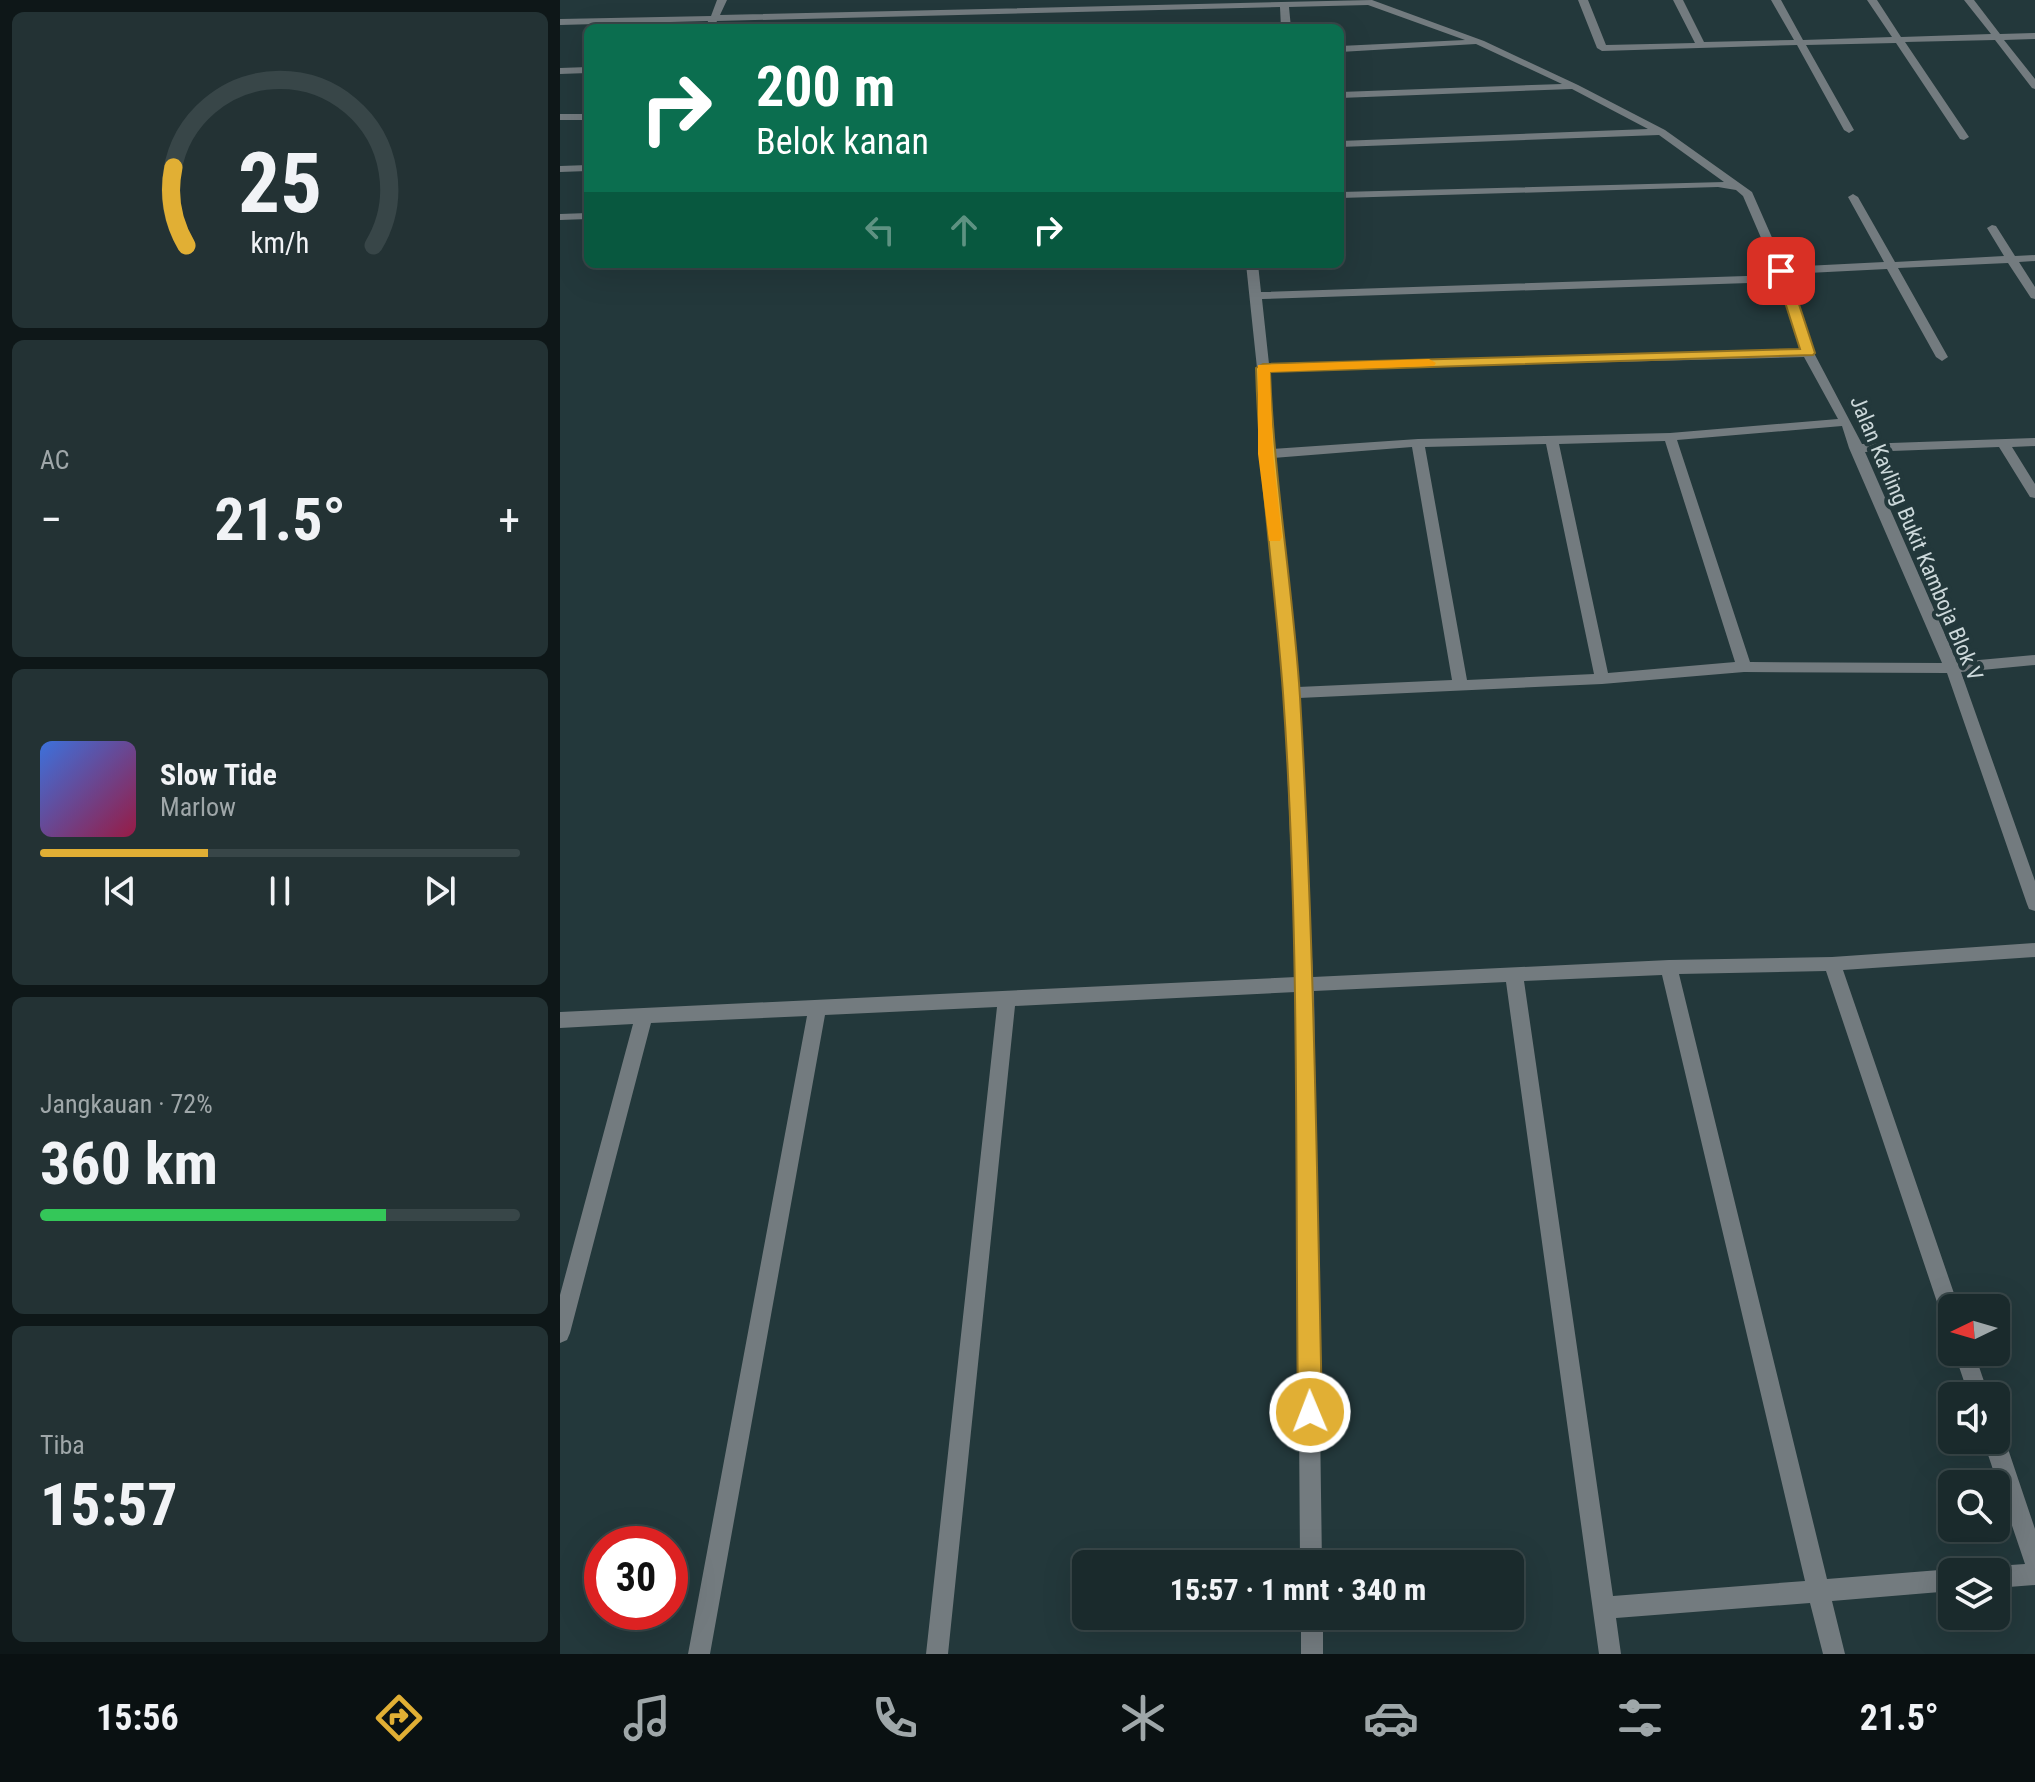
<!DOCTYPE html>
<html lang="id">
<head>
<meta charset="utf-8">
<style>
  :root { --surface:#1a2a2c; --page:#233234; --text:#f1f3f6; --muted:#9fa7a9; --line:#384648; --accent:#e1af34 }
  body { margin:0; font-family:"Roboto Condensed",sans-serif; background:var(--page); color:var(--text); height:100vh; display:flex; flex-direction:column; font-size:30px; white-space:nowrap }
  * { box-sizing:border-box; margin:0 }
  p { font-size:26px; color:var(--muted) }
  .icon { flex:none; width:44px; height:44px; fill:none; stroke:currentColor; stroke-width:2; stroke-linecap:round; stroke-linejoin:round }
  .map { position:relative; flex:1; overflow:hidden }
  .sheet { display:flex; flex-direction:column; gap:12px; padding:12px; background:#0e1718; width:560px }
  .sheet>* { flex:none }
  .guide { position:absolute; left:24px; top:24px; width:760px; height:244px; border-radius:12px; box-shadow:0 8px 32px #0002,0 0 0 2px var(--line); background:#0b6e4f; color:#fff; overflow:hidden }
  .needle { width:52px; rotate:265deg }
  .buttons { position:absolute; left:1378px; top:1294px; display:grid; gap:16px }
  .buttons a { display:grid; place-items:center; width:72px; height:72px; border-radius:12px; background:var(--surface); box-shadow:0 8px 32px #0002,0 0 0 2px var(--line); font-size:40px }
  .speed { position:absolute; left:24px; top:1526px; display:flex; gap:16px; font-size:40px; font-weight:700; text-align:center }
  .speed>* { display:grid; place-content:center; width:104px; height:104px; border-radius:50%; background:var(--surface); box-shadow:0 8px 32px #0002,0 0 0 2px var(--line); line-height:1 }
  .speed .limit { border:12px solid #d22; background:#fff; color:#111 }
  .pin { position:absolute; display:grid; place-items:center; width:68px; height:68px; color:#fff; margin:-34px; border-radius:16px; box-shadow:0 4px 12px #0006 }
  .me { position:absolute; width:88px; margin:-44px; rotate:359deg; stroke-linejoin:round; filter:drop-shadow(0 0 6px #0008) }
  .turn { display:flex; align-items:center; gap:28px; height:168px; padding:0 40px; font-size:36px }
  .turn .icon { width:104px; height:104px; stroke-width:2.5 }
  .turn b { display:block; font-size:56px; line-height:68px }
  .lanes { display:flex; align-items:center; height:76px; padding:0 40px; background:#0003; justify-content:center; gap:40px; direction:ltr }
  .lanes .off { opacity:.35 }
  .big { font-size:60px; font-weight:700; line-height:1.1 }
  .sheet .tile { flex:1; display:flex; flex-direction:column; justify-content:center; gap:12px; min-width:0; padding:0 28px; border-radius:12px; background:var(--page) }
  .sheet .dial { align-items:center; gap:0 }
  .dial svg { height:208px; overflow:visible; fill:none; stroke:var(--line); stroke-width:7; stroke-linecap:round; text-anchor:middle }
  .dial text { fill:var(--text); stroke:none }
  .song { display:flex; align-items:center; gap:24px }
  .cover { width:96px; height:96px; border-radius:12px; background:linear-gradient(135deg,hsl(220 70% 55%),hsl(340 70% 35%)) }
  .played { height:8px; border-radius:4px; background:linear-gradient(90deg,var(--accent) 35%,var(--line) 35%) }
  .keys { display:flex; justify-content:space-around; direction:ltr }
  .heat { display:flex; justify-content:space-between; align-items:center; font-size:44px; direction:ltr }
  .charge { height:12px; border-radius:6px; background:linear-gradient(90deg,#34c759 72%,var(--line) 0) }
  .trip { position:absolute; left:512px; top:1550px; width:452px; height:80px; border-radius:12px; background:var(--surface); box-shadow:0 8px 32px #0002,0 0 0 2px var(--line); font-weight:700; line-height:80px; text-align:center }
  .menu { display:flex; height:128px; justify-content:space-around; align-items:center; background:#0a1112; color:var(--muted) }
  .menu .icon { width:56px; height:56px }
  .menu .current { color:var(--accent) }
  .menu b { font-size:36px; color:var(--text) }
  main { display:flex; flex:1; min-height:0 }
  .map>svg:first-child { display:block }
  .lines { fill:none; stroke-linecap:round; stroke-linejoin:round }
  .minor { fill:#737b7f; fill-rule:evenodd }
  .route { fill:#e1af34; stroke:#927222; stroke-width:2 }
  .slow { fill:#f59e0b }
  .labels { text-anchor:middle; stroke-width:8; stroke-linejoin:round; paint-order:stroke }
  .street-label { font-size:22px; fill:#ccd8da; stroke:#23383b }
</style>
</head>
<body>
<main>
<section class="sheet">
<div class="tile dial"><svg viewBox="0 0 100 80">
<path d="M14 69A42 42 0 1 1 86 69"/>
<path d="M14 69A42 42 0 0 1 9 39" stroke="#e1af34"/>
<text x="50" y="56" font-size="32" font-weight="700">25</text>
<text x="50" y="72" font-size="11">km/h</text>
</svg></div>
<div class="tile"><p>AC</p>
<div class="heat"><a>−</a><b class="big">21.5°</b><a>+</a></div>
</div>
<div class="tile">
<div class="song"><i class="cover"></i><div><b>Slow Tide</b><p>Marlow</p></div></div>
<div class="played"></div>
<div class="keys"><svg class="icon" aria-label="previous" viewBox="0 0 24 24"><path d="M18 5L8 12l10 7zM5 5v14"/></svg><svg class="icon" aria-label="pause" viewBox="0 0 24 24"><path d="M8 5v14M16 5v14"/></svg><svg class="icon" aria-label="next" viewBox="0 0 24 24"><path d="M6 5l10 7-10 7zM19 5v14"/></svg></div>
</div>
<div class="tile"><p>Jangkauan · 72%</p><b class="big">360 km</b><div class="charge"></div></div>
<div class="tile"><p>Tiba</p><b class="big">15:57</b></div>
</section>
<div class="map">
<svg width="1475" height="1654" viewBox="0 0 1475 1654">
  <rect width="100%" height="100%" fill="#23383b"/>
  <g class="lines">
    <!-- minor -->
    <path class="minor" d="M157,0H167L160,15L812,0L924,41L1018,85L1105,130L1192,192L1225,267L1324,262L1288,197L1293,194L1298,197L1335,262L1444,256L1427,228L1432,225L1436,226L1455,256L1475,255V261L1459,262L1475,287V299L1471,298L1448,263L1338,268L1388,357L1382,361L1376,357L1327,269L1228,274L1254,353L1302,444L1475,438V446L1452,447L1475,484V498L1470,497L1439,447L1305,452L1397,662L1475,655V665L1401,672L1475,881V911L1469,909L1467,904L1387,673L1184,672L1042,684L739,698L753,977L1109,960L1272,957L1475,943V957L1283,970L1399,1308H1392V1327L1385,1324L1382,1317L1266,971L1119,974L1267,1579L1392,1569L1400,1572H1392V1591L1272,1601L1285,1654H1263L1250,1603L1056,1618L1061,1654H1039L946,982L754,991L762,1564H740L736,992L455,1006L388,1654H366L437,1007L265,1015L150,1654H128L247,1016L91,1023L10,1333L7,1340L0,1343V1295L73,1024L0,1028V1012L736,977L724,693L700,454L697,368L686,264H698L701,292L1217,275L1183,196L1176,190L1158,187L780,198V192L1164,182L1099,135L780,147V141L1088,129L1012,89L780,98V92L1002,84L916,44L780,52V46L905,40L808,5L729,7L731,28H721L720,7L157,21L154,28H146L148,21L0,25V19L151,16ZM1219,282L1241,350L709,364L702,299ZM1244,357L1278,419L1110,433L858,439L712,449L709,371ZM1282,426L1289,448L1382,663L1190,662L1117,440ZM1105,441L1175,662L1048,673L999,444ZM986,444L1034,674L907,680L865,447ZM852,447L892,680L738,687L713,458ZM1102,975L1245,1581L1053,1596L964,981Z
      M1018,0H1028L1046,45L1135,43L1113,0H1123L1144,42L1234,40L1211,0H1221L1243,40L1332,37L1307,0H1317L1341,37L1431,34L1404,0H1414L1440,34L1475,33V39L1444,40L1475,79V89L1472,88L1435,40L1345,42L1409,137L1404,140L1400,139L1336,43L1246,45L1294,130L1289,133L1284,130L1237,45L1042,51L1037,48Z
      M28,67V73L0,74V68Z
      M0,114H28V120H0Z
      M28,165V171L0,172V166Z
      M28,213V219L0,220V214Z
      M1394,1352H1414L1429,1396H1409Z
      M1436,1430L1441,1433L1445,1440L1475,1529V1585L1436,1588V1572H1427L1436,1566L1465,1564L1423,1440H1436Z
      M741,1616H763V1654H741Z"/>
  </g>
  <!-- route -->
  <path class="route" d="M1221,267L1228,271L1255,353L1253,355L710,372C714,481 733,588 740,697C754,935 757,1174 762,1412L758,1420L750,1424L741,1420L738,1412C735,1173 740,932 723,693C715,584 699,477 696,368L703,364L1240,349L1215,271Z"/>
  <!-- slow -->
  <path class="slow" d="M869,359L876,363L874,366L710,372L713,454L722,537L720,541H709L698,454V365Z"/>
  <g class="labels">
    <!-- street labels -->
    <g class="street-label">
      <text transform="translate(1357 538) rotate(67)" y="8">Jalan Kavling Bukit Kamboja Blok V</text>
    </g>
  </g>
</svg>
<div class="buttons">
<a><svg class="needle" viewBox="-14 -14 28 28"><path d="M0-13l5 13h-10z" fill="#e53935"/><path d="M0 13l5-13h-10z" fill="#9fa7a9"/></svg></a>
<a><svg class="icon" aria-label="sound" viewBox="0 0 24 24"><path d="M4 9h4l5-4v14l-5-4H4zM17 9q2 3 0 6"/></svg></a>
<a><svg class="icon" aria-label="search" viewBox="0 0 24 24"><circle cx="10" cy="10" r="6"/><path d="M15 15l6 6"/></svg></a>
<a><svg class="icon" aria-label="layers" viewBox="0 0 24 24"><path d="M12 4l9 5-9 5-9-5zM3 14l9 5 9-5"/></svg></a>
</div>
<div class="speed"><div class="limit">30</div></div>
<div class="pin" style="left:1221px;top:271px;background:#d93025"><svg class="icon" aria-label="arrive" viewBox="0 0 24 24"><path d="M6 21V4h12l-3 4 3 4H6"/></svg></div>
<svg class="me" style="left:750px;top:1412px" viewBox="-20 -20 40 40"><circle r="17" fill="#e1af34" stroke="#fff" stroke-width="3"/><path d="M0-11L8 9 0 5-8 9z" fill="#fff"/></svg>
<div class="trip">15:57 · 1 mnt · 340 m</div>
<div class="guide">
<div class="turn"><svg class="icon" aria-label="right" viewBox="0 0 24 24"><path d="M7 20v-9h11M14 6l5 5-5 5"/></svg><div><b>200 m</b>Belok kanan</div></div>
<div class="lanes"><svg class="icon off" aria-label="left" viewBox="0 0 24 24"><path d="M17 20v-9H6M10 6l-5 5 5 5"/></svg><svg class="icon off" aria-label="ahead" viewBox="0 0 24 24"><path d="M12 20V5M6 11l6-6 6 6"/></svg><svg class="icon" aria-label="right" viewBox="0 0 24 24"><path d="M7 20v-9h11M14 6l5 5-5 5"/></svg></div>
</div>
</div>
</main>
<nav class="menu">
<b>15:56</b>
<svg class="icon current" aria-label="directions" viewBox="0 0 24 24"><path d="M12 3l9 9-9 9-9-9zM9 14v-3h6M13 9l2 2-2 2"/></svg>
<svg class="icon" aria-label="music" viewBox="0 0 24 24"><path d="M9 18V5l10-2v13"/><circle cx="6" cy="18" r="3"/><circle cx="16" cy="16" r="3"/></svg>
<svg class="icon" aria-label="phone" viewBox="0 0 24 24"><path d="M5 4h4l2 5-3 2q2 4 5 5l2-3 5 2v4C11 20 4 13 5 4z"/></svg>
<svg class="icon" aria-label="climate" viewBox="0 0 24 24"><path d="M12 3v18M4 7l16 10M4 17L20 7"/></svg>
<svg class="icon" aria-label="car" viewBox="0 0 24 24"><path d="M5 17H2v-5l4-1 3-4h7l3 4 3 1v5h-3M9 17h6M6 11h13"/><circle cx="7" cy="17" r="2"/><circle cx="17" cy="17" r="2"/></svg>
<svg class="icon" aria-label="filters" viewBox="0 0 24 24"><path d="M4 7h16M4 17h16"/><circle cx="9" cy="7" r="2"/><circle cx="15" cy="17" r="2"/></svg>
<b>21.5°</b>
</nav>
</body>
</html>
